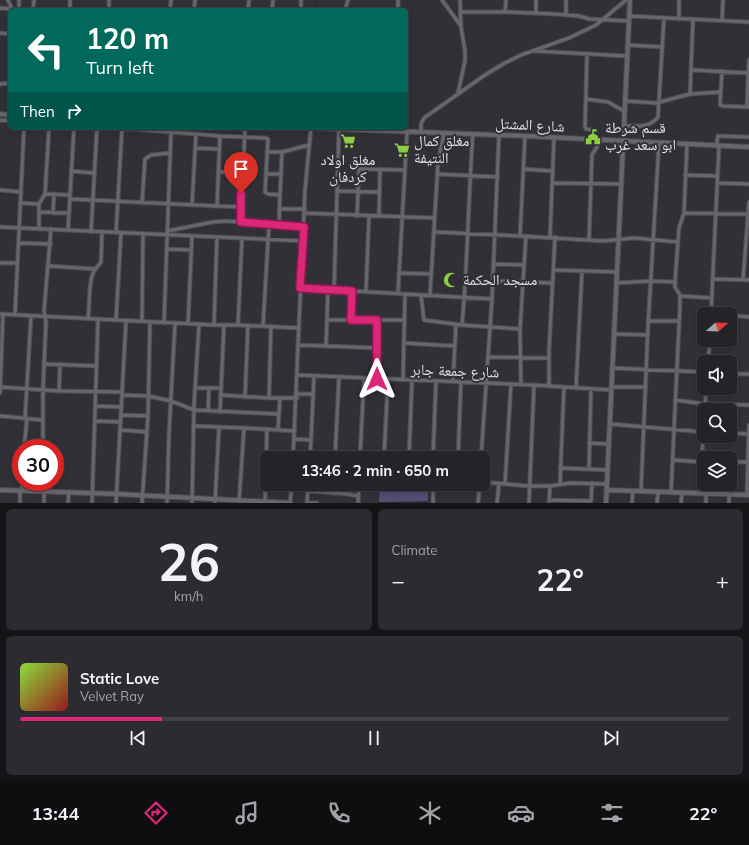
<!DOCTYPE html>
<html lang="en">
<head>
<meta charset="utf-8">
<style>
  :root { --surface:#242428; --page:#2c2c30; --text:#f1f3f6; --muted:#a3a4a8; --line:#414145; --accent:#db2777 }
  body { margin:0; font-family:Mulish,"Noto Naskh Arabic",sans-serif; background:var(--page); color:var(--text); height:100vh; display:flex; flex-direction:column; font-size:15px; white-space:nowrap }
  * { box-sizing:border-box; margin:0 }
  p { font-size:13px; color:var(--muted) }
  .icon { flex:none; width:22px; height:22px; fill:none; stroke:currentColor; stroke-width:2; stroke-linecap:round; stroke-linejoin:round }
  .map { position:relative; height:503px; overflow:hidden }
  .side { display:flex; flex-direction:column; gap:6px; padding:6px; background:#141416; flex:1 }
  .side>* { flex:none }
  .hud { position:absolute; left:8px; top:8px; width:400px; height:122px; border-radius:6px; box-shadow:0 2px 6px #0003,0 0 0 1px var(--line); background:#00695c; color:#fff; overflow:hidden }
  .needle { width:26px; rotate:71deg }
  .buttons { position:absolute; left:697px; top:307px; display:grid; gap:8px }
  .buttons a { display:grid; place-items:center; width:40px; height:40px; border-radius:6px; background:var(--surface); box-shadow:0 2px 6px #0003,0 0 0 1px var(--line); font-size:20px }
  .speed { position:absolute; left:12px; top:439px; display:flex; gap:8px; font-size:20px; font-weight:700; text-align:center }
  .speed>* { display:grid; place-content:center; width:52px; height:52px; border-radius:50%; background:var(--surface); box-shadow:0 2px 6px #0003,0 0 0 1px var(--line); line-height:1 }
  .speed .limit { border:6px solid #d22; background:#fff; color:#111 }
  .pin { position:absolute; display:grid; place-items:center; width:34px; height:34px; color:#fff; margin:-41px -17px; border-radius:50% 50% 50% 0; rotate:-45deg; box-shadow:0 0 4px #0007 }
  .pin .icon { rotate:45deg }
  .me { position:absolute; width:44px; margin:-22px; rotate:0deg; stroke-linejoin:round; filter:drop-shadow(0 0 3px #0008) }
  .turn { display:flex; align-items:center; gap:14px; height:84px; padding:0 12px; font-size:18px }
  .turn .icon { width:52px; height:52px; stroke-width:2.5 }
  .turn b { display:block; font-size:28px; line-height:34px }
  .then { display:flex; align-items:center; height:38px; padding:0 12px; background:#0003; gap:8px; font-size:15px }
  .big { font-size:30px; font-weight:700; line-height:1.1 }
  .side .card { flex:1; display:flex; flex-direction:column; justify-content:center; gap:6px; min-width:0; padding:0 14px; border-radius:6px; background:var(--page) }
  .side .dial { align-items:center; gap:0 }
  .dial b { font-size:52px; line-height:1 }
  .song { display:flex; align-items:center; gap:12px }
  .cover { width:48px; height:48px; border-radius:6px; background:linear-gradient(135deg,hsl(90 70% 55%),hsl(0 70% 35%)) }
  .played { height:4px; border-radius:2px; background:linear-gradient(90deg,var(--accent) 20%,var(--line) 20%) }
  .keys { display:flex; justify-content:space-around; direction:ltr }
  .heat { display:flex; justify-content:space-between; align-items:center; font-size:22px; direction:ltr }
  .side .tiles { flex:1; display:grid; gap:6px; grid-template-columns:1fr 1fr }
  .card:last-child { grid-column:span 2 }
  .trip { position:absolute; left:260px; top:451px; width:230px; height:40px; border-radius:6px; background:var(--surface); box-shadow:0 2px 6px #0003,0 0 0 1px var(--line); font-weight:700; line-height:40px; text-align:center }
  .tab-bar { display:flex; height:64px; justify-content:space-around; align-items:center; background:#0e0e10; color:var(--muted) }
  .tab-bar .icon { width:28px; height:28px }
  .tab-bar .active { color:var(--accent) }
  .tab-bar b { font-size:18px; color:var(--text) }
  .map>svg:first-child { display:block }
  .green { fill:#544e74 }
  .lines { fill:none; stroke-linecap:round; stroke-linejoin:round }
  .stream { stroke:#221a40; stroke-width:1 }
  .street-casing { stroke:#4c4c51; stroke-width:5 }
  .secondary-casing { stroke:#4c4c51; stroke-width:6 }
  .street { stroke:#66666c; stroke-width:3 }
  .secondary { stroke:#66666c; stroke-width:4 }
  .route-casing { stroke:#8e194d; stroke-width:10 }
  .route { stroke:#db2777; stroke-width:7 }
  .labels { text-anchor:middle; stroke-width:4; stroke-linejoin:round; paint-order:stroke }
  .street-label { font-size:15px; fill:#e0e0e4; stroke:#303036 }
  .poi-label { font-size:15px; fill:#e0e0e4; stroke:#303036; text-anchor:start }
</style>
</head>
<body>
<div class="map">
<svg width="749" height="503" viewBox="0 0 749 503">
  <rect width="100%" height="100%" fill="#303036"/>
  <!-- green -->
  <path class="green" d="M380,484H428V501L379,502Z"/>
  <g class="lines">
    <!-- stream -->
    <path class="stream" d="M316,10V0"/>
    <!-- street casing -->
    <g class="street-casing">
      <path id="street" d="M8,0L12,9
        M70,0V10
        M301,0V10
        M442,0L461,26
        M506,0L505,12L555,14L579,16L589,19L629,21
        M0,8L26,10
        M19,10V0
        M33,10L34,0
        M109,10V0
        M170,10L171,0
        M194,10L195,0
        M248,10L249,0
        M272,10L273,0
        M345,10L348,0
        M398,10V0
        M460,12H505
        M536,13V0
        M566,15V0
        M629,16L749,22
        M679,19V0
        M722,21L723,0
        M0,33L10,34
        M628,45L662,47
        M535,51L627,56
        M587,54L585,127L586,129L593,130V140
        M692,70L748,73
        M722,71L720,105L723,106L749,107
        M0,84L10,83
        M458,93L465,61V51L461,27L460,0
        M690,94L693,19
        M586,99L608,102L624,111
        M625,101L656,103L690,94L721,92
        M747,107L749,60
        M0,120L10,121
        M624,126C636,126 650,128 658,117L664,18
        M117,128L196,134L192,205
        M421,133V124L424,118L485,75L503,64L521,55L569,38L596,25L626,0
        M196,134L220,136
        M716,146L718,136L749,137
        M195,148L219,149
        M267,152H282L280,195
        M282,152L309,145
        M524,169L553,171
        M71,171L94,173
        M218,172H242
        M266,174H281
        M437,174L498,177
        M685,175L717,176
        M552,183L621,184
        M717,183L749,184
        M0,190L21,192
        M337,191L379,192
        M45,194L70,195
        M70,199L217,206L220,136L266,138L268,139L265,192L268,194L280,195L279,226
        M21,203L39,204
        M142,203L145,159L151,155L170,153
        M217,206L241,207
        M279,209H305
        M39,212L69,213
        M53,213L54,194
        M304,213L435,218
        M684,213L749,214
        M357,216L359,169L404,170
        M379,216L380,169
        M241,221L245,128
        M0,227L303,241
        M39,229V204L45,194L49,128
        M68,230L74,128
        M167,231L213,222L226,221L304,227
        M91,232L97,128
        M435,232L520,236L603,241L634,238L678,242
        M116,233L122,128
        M520,236L525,136
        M550,237L554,138
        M589,239L592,155L601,140
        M19,243L51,244
        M167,249L191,250
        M0,263H17
        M493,264L524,265
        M49,266L95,269
        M554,270L617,272
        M399,273L431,274
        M713,279L749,280
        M743,280L749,202
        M493,281L553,283
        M617,283L651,281L675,282
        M301,288L492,299
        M334,290L339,130
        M366,291L369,216
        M398,293L407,133
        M421,295L424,320L462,325L520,329L521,384
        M430,295L438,163L444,133
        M680,296L712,298
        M0,314L214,325H238L299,328
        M15,314L24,128
        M711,314L719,146
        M730,315L749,317
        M88,319C90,304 88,286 93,273C95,268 99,266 101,262L102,233
        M116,320L121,233
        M328,320H377
        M351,320L352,291
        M142,321L143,234
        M648,321H679
        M164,323L171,132
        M188,324L192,236
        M214,325L217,237
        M238,325L242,238
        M462,325C468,261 468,198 473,134
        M263,326L269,225
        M271,326L269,398H297
        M520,329L526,236
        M614,334L648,335
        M404,343L455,346
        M299,345L378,348
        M326,346L328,289
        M488,357L549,358
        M708,362L710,340
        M44,364L97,366
        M612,368L704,372
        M730,374H749
        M297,375L534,385L611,390
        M377,379V320H404
        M403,379L405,294
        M453,382L456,324
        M549,386V351L555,237
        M0,387L59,391L122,392
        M611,387H646
        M195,388H221
        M576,388L582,271
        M59,391L60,364
        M0,393L3,314
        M297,394H313
        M123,395L148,396L171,401L194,410L278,414
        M221,395L269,398
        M245,397L248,325
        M675,400L705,404L749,405
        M96,406L122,407
        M705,410L706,388
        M208,411L209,388
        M220,412L224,325
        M121,415L148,416
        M0,416C15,417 28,419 43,420
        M25,419L31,316
        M95,421L121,422
        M610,424L704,432
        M194,426L244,428L239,503
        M244,428L278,430L280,398
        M121,430L147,432
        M278,430L295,431
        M730,433L749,434
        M294,439L311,440L314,376
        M589,443L609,444
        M24,448L27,419
        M43,448V390L46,321L44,311L51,229
        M293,458L305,190L311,128
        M310,458L311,440
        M335,458L339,377
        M360,458L364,378
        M384,458L388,379
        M409,458L412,380
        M433,458L436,381
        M458,458L461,381
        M481,458L492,299L499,135
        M673,460L701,462L704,464
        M730,462H747
        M560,468L608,470
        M589,469L591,389
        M483,482L529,486H550L571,483L607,484
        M560,483L564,387
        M433,484V503
        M505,484L511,384
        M20,490V503
        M22,490V482
        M308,491L347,494L358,496
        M641,491L648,326L659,143
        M671,492L680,306V295L675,287V282L679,228L684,213L687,144
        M700,494L704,417
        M747,495L749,425
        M549,500L591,501
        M591,501L592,483
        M307,502L308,484
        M44,503V482
        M68,503L69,492
        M92,503L98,319
        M116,503L126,321
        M142,503L148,416L150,322
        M167,503L169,434L175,323
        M192,503L194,406L199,325
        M215,503L219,427
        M265,503L267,429
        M290,503L292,484
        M307,503H317
        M358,503L359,484
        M478,503L480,484
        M497,503L499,484
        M529,503L534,385
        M549,503L550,486
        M632,503L633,491
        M657,503L658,492
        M681,503L682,493
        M706,503V494
        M729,503V494"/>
    </g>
    <!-- secondary casing -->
    <g class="secondary-casing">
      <path id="secondary" d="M0,114L10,115
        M311,128L525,136L749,147
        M0,490L117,494L290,503
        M607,490L749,495
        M606,503L630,0"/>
    </g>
    <!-- street -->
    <use href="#street" class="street"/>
    <!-- secondary -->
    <use href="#secondary" class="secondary"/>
  </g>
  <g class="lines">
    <!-- route casing -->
    <g class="route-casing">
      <path id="route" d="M241,193V222L304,227L300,288L352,291L351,320H377V379"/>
    </g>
    <!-- route -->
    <use href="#route" class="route"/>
  </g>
  <!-- icons -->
  <defs>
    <g id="civic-bare" transform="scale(1.2)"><path d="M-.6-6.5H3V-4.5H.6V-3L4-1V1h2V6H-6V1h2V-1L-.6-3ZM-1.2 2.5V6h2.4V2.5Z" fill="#8dce44" stroke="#303036" stroke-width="2.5" paint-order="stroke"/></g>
    <g id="supermarket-bare" transform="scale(1.2)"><path d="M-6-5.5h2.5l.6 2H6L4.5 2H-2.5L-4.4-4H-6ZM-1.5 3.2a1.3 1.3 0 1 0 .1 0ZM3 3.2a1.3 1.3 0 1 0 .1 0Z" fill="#8dce44" stroke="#303036" stroke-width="2.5" paint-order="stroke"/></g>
    <g id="mosque-bare" transform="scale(1.2)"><path d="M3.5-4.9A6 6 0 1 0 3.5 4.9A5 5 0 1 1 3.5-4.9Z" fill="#8dce44" stroke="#303036" stroke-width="2.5" paint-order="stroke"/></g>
  </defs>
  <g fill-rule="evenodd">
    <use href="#civic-bare" x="593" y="137"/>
    <use href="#supermarket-bare" x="348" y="141"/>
    <use href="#supermarket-bare" x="402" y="150"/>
    <use href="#mosque-bare" x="451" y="280"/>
  </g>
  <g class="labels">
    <!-- street labels -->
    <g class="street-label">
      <text transform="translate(530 125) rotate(3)" y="5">شارع المشتل</text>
      <text transform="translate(455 371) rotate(2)" y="5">شارع جمعة جابر</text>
    </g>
    <!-- poi labels -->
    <g class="poi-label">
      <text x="605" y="133">قسم شرطة<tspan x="605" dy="17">ابو سعد غرب</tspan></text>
      <text x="414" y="146">مغلق كمال<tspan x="414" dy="17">النتيفة</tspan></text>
      <text x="348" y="165" text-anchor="middle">مغلق اولاد<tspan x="348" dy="17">كردفان</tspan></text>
      <text x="463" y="285">مسجد الحكمة</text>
    </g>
  </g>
</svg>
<div class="buttons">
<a><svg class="needle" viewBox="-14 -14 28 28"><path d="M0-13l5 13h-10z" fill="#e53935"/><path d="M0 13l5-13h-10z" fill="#a3a4a8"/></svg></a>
<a><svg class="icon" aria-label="sound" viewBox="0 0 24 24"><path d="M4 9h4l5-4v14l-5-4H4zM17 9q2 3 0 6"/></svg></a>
<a><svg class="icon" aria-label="search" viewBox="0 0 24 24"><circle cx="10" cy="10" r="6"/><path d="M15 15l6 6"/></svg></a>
<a><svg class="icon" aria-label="layers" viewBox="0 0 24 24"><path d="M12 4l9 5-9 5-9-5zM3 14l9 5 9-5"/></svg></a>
</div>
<div class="speed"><div class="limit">30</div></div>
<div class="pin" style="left:241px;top:193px;background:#d93025"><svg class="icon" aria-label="arrive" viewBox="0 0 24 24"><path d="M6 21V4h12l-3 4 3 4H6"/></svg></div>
<svg class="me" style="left:377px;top:379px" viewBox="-20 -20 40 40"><path d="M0-17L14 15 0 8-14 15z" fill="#db2777" stroke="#fff" stroke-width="4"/></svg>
<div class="trip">13:46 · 2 min · 650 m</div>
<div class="hud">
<div class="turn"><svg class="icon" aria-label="left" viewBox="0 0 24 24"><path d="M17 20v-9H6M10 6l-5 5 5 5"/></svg><div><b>120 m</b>Turn left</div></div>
<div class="then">Then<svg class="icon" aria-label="right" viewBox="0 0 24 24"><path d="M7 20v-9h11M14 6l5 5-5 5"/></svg></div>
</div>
</div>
<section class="side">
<div class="tiles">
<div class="card dial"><b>26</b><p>km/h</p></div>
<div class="card"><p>Climate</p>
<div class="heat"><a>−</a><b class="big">22°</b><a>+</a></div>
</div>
<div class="card">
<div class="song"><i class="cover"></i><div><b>Static Love</b><p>Velvet Ray</p></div></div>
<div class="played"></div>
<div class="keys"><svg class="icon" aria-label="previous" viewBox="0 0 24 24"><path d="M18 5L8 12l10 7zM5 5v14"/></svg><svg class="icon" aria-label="pause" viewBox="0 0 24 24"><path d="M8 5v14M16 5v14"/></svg><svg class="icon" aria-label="next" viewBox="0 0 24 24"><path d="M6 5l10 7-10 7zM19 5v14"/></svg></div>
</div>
</div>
</section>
<nav class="tab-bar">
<b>13:44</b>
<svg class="icon active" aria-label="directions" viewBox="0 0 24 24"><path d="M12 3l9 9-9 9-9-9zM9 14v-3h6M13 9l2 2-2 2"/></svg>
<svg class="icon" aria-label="music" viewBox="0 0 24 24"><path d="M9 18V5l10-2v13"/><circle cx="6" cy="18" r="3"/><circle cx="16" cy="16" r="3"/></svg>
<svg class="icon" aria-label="phone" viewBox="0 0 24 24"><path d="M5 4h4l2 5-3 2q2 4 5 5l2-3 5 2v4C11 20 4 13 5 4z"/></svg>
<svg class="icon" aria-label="climate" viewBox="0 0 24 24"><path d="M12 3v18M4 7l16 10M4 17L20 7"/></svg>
<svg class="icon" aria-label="car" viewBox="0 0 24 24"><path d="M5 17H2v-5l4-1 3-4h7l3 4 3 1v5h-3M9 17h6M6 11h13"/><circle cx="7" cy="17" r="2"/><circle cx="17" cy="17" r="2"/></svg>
<svg class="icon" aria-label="filters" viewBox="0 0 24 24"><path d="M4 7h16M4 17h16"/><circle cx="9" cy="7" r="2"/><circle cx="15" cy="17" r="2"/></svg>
<b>22°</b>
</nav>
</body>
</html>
